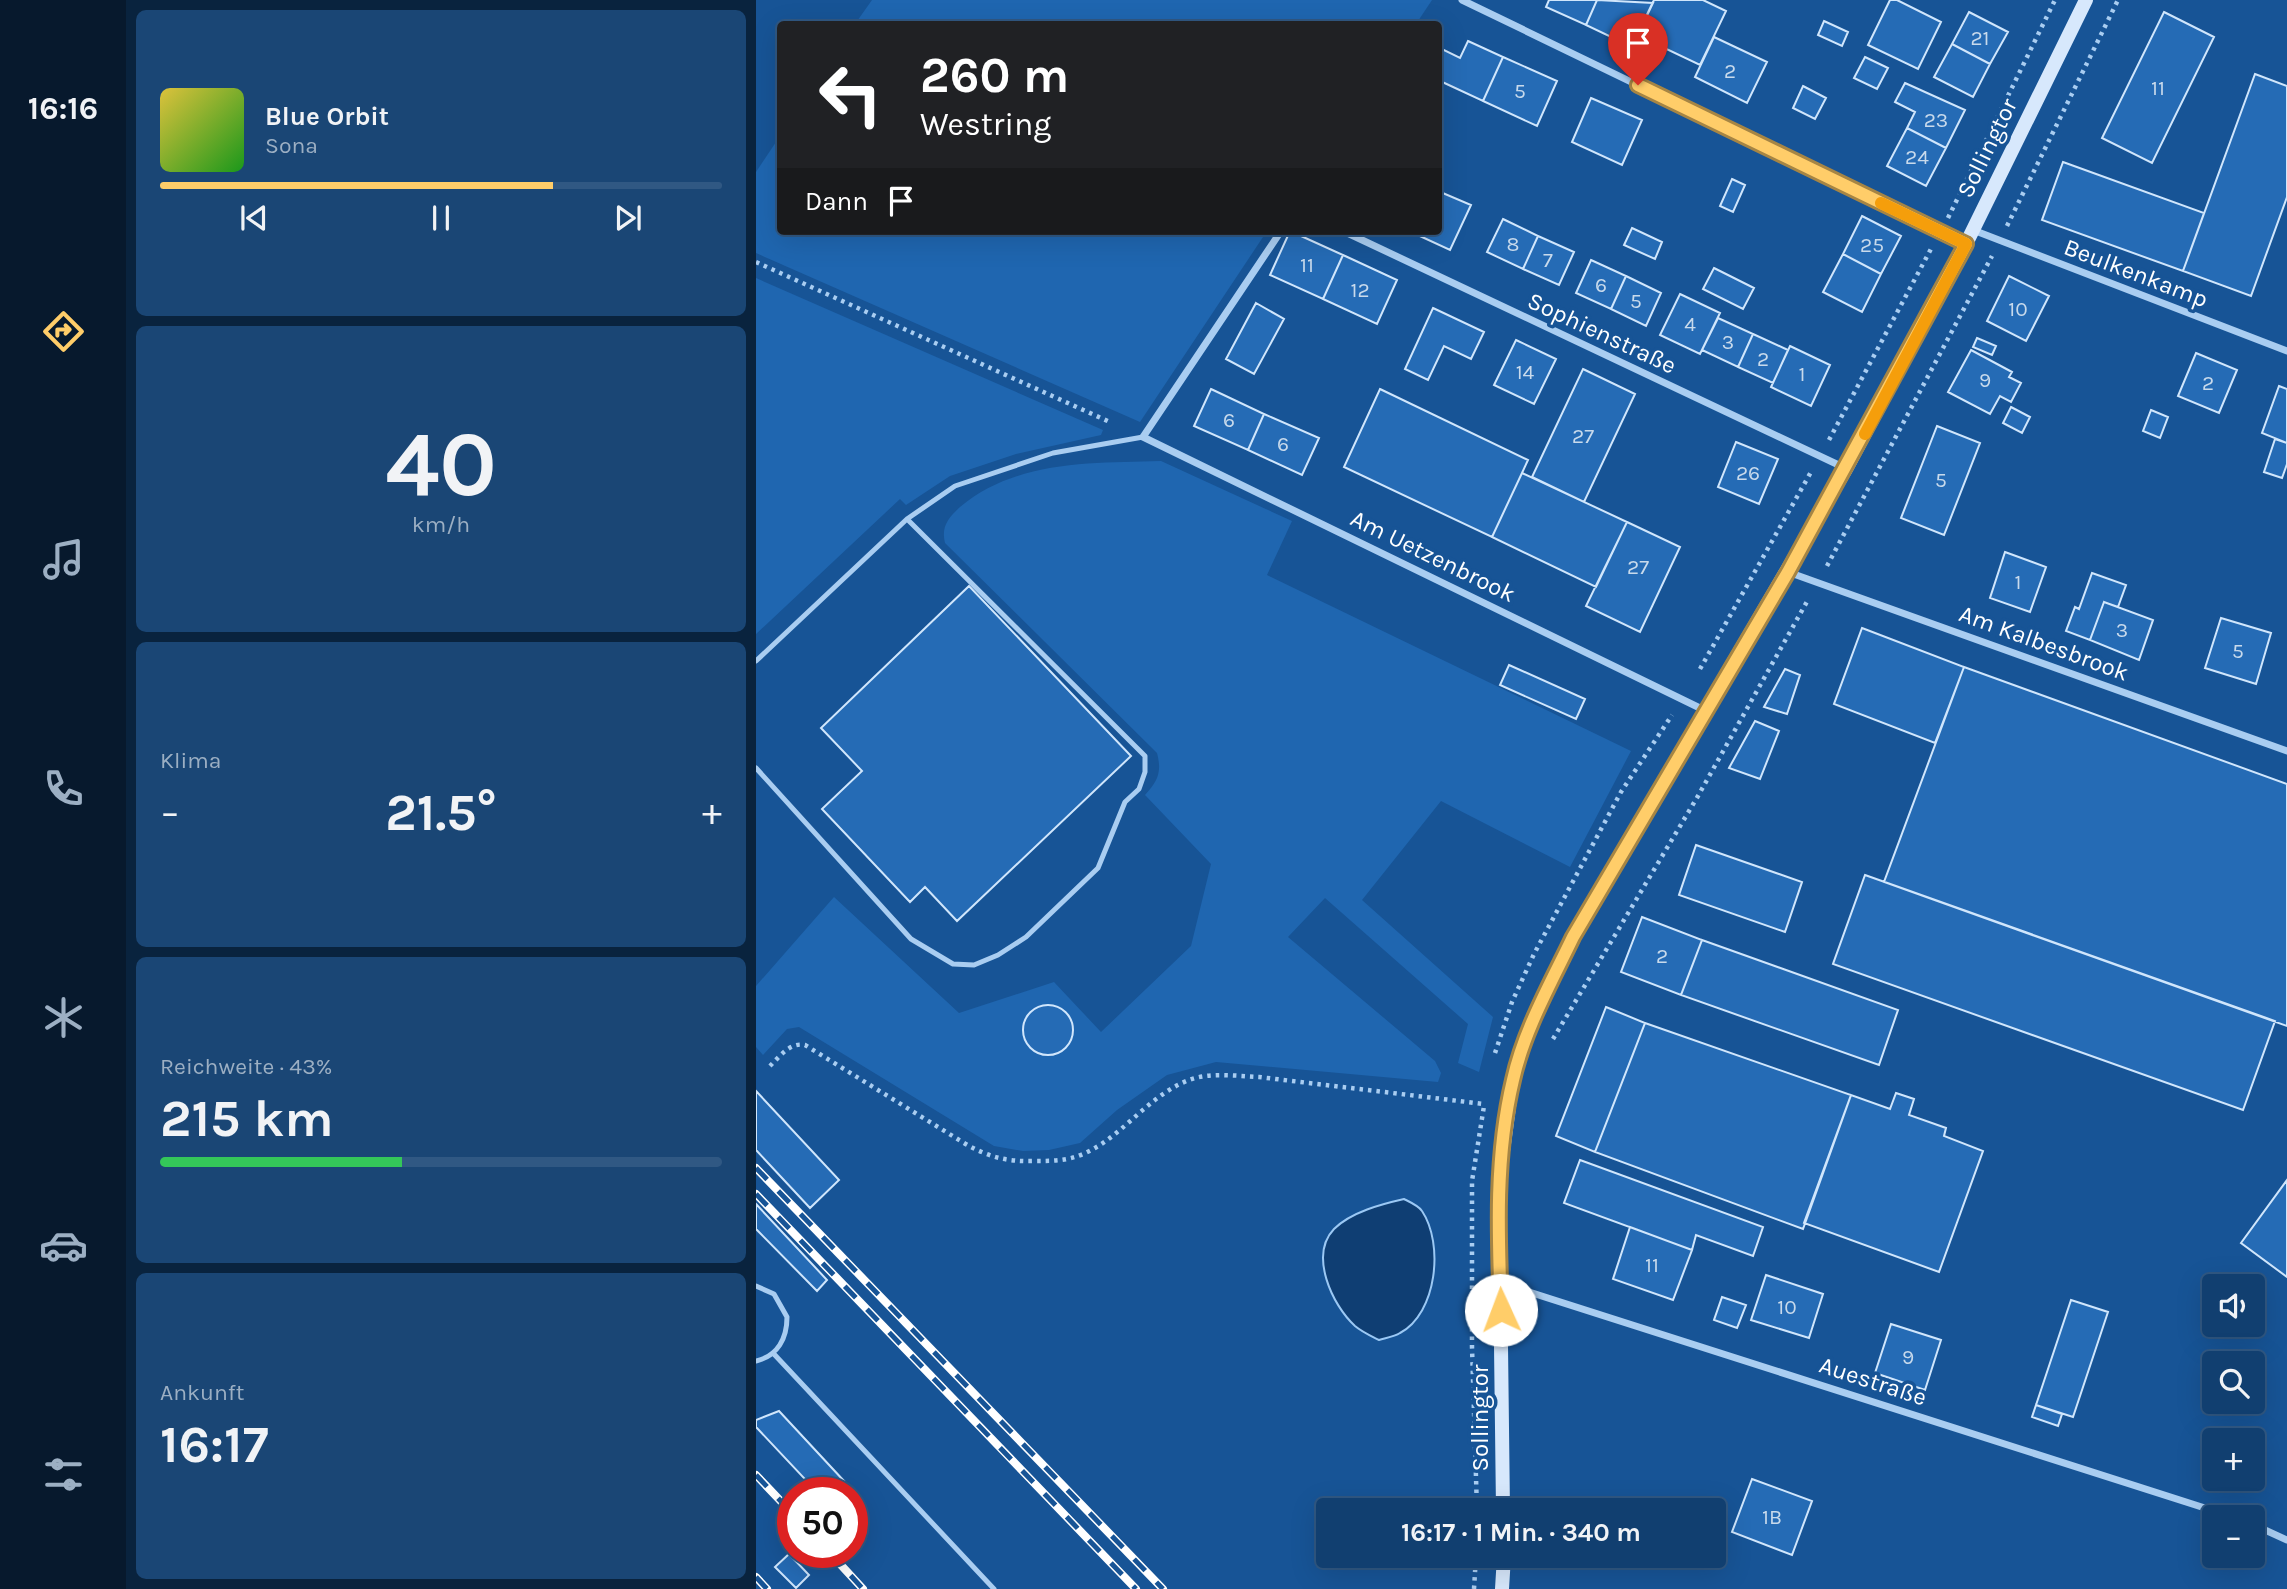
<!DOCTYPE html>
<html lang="de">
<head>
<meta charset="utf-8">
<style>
  :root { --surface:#113f70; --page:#1a4675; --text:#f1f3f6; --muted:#9cafc3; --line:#305883; --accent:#ffcd69 }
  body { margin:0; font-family:Karla,sans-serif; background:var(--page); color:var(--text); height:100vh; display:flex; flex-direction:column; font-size:26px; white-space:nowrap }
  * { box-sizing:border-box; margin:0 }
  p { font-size:23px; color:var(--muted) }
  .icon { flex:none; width:38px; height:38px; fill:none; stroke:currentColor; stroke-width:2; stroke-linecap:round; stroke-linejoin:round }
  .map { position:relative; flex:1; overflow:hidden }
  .details { display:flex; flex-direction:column; gap:10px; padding:10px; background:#09233e; width:630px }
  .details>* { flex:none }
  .guide { position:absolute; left:21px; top:21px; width:665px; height:214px; border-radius:7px; box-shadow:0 7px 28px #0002,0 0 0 2px var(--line); background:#202124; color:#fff; overflow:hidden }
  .tools { position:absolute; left:1446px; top:1274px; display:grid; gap:14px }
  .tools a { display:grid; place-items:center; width:63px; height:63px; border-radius:7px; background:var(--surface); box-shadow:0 7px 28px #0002,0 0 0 2px var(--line); font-size:35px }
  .speed { position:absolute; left:21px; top:1477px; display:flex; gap:14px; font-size:35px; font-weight:700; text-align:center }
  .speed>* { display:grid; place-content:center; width:91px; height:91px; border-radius:50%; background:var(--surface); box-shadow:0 7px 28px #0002,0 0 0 2px var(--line); line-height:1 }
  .speed .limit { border:10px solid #d22; background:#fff; color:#111 }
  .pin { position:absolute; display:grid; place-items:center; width:60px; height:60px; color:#fff; margin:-72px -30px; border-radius:50% 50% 50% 0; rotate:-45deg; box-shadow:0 0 7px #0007 }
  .pin .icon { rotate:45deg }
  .me { position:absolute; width:77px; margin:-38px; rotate:358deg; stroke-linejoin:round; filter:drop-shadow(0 0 5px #0008) }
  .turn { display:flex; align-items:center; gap:24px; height:147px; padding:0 28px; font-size:32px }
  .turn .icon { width:91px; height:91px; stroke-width:2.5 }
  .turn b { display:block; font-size:49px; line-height:60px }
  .then { display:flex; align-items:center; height:66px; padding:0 28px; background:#0003; gap:14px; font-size:26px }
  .big { font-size:52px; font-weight:700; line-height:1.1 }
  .details .tile { flex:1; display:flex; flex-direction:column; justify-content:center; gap:10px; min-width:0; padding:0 24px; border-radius:10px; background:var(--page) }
  .details .dial { align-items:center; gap:0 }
  .dial b { font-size:91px; line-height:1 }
  .song { display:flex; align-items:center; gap:21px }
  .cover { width:84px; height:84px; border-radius:10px; background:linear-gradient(135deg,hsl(50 70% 55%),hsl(120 70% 35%)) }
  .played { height:7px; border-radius:4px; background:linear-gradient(90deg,var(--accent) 70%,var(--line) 70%) }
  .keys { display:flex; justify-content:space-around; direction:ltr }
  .heat { display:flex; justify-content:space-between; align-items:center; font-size:38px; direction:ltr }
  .charge { height:10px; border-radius:5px; background:linear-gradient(90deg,#34c759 43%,var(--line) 0) }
  .trip { position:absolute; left:560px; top:1498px; width:410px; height:70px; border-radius:7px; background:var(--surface); box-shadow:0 7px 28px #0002,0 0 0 2px var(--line); font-weight:700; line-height:70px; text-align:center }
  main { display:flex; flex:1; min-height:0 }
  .tab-bar { display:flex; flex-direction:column; width:126px; justify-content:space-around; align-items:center; background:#07192d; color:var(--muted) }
  .tab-bar .icon { width:49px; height:49px }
  .tab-bar .on { color:var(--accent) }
  .tab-bar b { font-size:32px; color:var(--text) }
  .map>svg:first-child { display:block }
  .green { fill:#1f66b0; fill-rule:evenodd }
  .water { fill:#0f3e73; stroke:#9bc8f4; stroke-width:2 }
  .building { fill:#256bb5; stroke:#d0e6fc; stroke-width:2 }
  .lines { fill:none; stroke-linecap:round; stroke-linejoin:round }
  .path { stroke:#a9cdf1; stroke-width:4.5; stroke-dasharray:3.5 5; stroke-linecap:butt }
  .lane { stroke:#a9cdf1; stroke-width:5 }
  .street { stroke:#a9cdf1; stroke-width:7 }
  .secondary { stroke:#d7e8fc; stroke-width:14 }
  .rail-casing { stroke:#fff; stroke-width:8 }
  .rail { stroke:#175496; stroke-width:5; stroke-dasharray:16; stroke-linecap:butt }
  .route-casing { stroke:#a68544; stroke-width:18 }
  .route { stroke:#ffcd69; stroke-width:12 }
  .slow { stroke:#f59e0b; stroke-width:12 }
  .labels { text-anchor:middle; stroke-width:7; stroke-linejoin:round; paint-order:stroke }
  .number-label { font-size:21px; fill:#c8daec }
  .street-label { font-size:24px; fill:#fff; stroke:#175496 }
</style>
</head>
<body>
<main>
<nav class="tab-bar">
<b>16:16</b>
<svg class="icon on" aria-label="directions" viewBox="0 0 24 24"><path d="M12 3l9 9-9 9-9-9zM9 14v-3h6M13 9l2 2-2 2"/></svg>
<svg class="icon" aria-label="music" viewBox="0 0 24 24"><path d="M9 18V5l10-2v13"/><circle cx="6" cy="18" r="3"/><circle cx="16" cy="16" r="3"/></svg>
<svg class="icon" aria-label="phone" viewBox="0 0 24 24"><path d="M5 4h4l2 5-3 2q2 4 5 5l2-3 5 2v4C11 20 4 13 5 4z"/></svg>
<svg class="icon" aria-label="climate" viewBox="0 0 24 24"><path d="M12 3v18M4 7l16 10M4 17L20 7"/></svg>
<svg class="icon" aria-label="car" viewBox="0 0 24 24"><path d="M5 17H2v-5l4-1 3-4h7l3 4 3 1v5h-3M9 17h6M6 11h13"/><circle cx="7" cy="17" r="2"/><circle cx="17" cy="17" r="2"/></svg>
<svg class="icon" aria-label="filters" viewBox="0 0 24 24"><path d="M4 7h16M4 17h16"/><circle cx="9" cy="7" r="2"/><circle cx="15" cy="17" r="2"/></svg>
</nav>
<section class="details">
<div class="tile">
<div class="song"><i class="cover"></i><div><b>Blue Orbit</b><p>Sona</p></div></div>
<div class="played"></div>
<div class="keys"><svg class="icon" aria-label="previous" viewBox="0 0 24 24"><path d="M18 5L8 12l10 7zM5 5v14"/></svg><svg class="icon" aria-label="pause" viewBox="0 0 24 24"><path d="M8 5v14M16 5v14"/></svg><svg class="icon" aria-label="next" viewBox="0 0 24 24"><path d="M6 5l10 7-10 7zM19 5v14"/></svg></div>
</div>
<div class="tile dial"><b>40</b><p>km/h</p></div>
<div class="tile"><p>Klima</p>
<div class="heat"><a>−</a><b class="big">21.5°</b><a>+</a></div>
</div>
<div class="tile"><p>Reichweite · 43%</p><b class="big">215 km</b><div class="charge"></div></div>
<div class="tile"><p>Ankunft</p><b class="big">16:17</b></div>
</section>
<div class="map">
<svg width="1531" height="1589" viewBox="0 0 1531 1589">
  <rect width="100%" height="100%" fill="#175496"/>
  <!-- green -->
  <path class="green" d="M116,0H676L660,24H99Z
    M24,136V231H511L384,422L0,253V172Z
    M0,278L347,430L345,435L260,454L194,476L150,505L144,499L0,634Z
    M405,461L536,521L511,575L875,751L814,867L685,801L606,900L737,1017L723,1072L702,1063L712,1024L569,898L532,937L679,1061L685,1073L682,1082L460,1062L411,1075L361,1110L324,1143L293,1150L267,1151L238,1146L43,1027L31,1029L7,1055L0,1047V986L78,897L203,1013L298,982L345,1032L435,946L455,864L389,795C402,781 406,772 401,753L189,543C185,527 192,518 204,507C260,460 336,463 405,461ZM292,1005L313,1015C318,1026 319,1037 311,1047C282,1080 239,1013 292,1005Z"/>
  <!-- water -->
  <path class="water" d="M648,1199C654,1202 663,1206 666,1211C688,1244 681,1313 644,1333C638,1337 629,1338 623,1340C615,1336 606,1332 599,1326C576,1305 553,1255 578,1229C595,1212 626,1204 648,1199Z"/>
  <!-- building -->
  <path class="building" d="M793,0H841L830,25L790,7Z
    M841,0L897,3L876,47L830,25Z
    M898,0H947L970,11L944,65L881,35Z
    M1134,0H1141L1185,22L1162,69L1112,45Z
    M1213,12L1252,32L1234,64L1196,44Z
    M1408,12L1458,37L1396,163L1346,138Z
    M1068,21L1092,32L1086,46L1062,35Z
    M958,37L1011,62L991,103L939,77Z
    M712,41L747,57L727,101L682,80V57L686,49L704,58Z
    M1196,44L1234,64L1217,97L1178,77Z
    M747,57L801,81L781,126L727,101Z
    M1109,57L1132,68L1121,89L1098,78Z
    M1499,74L1531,86V197L1495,296L1427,271Z
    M1149,83L1209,110L1190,148L1151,128L1159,112L1139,102Z
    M1047,86L1070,98L1059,119L1037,108Z
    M835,98L886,120L866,165L816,142Z
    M1151,128L1190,148L1170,186L1131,166Z
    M1307,162L1448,213L1427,271L1286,220Z
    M976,179L989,185L977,212L964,206Z
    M682,191L715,205L694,250L653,231H682Z
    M1106,216L1145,236L1125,274L1087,254Z
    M747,219L782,236L767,269L731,252Z
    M876,228L906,242L899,259L868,245Z
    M534,231L587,255L567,299L514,275Z
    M782,236L818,252L803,285L767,269Z
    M1087,254L1125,274L1106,312L1067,292Z
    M587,255L641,280L621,324L567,299Z
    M835,260L870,276L855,309L820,293Z
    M958,268L998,288L987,309L947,289Z
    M870,276L905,293L890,326L855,309Z
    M1253,276L1293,296L1270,341L1231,321Z
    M924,294L964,313L944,354L904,335Z
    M500,303L528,319L498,374L470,359Z
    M677,308L728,332L715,359L688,346L672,380L649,369Z
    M962,318L997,334L982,367L946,350Z
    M997,334L1032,350L1017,383L982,367Z
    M1221,338L1240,346L1236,355L1217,347Z
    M760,340L800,359L778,404L738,385Z
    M1034,346L1074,365L1055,406L1015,387Z
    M1215,350L1256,372L1253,377L1265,383L1255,402L1244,396L1234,414L1192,392Z
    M1440,353L1481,370L1463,413L1422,396Z
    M827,369L879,394L828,502L776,477Z
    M1523,386L1531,389V443L1506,433Z
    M455,389L508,414L492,450L438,426Z
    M624,389L772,460L736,537L588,467Z
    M1255,407L1274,417L1266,433L1247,423Z
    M1395,410L1412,417L1404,438L1387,431Z
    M508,414L563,438L546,475L492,450Z
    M1181,426L1224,443L1188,535L1145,518Z
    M1519,439L1531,443V464L1526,478L1508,472Z
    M980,442L1022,459L1003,504L962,487Z
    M766,473L871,522L840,587L736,537Z
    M871,522L924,547L884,632L830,606Z
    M1249,552L1290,567L1274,612L1234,598Z
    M1336,573L1370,585L1362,607L1348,602L1334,640L1310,631L1319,607L1323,609Z
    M213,586L375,756L201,921L169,887L154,902L66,809L106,771L65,728Z
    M1348,602L1397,620L1383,660L1334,640Z
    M1465,618L1515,633L1500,684L1449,668Z
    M1106,628L1208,667L1179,743L1078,704Z
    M753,665L829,699L820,719L744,685Z
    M1208,667L1531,784V1026L1128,882Z
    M1029,669L1044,675L1031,714L1008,707Z
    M999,721L1023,731L1004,779L973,768Z
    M940,845L1046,882L1029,932L923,895Z
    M1109,875L1519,1021L1487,1110L1077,964Z
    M886,917L946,940L925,995L865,972Z
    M946,940L1142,1010L1123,1065L925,995Z
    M267 1030a25 25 0 1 1 50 0a25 25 0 1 1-50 0Z
    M850,1007L889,1023L839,1152L800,1136Z
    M889,1023L1095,1095L1047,1229L839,1152Z
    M0,1091L83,1180L54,1208L0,1150Z
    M1140,1093L1158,1099L1153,1115L1190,1128L1188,1136L1227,1151L1183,1272L1048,1223L1095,1095L1134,1109Z
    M824,1160L1007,1227L997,1256L940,1235L936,1250L808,1203Z
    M1531,1180V1277L1485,1243Z
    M0,1204L71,1280L61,1291L0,1229Z
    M874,1227L936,1250L917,1300L857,1279Z
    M1010,1275L1067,1294L1053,1338L995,1320Z
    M966,1297L990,1305L981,1328L958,1320Z
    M1315,1300L1352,1312L1317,1417L1280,1405Z
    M1135,1324L1185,1340L1169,1390L1119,1373Z
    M1280,1405L1306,1414L1302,1426L1276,1417Z
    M23,1411L88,1481L78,1489L61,1492L0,1427V1420Z
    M996,1479L1056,1501L1036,1555L976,1532Z
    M33,1554L53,1575L40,1588L19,1567Z"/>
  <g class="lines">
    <!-- path -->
    <path class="path" d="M1192,218L1299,0
      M1251,226L1362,0
      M0,262L356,423
      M1073,440L1176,247
      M1071,566L1236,256
      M944,669L1055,472
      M797,1039L942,796L1053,598
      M739,1053L756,1002L778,954L865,792L916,715
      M14,1066C24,1056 34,1042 49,1045L208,1143C232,1157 251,1162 279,1161C296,1161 311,1161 327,1154C367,1137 391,1096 433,1080C454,1072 480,1076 503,1077L728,1104
      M721,1510L716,1347V1181L728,1106
      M718,1589L720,1556"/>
    <!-- lane -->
    <path class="lane" d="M0,661L151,519L199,486L297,453L387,437
      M0,768L155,939L197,964L218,965L242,955L270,937L342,868L369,802L383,789L389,772V756L151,519
      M0,1286L18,1294L31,1317C31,1338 22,1356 0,1361
      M17,1353L238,1589"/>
    <!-- street -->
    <path class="street" d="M706,0L1210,244
      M1217,230L1531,351
      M525,231L387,437L950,711
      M587,231L1089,468
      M1032,572L1531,751
      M745,1283L1477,1517
      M1496,1524L1531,1540"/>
    <!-- secondary -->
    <path class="secondary" d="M747,1510L743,1181L757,1077L775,1026L817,937L1090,469L1210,244L1330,0
      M746,1589L748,1556"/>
    <!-- rail casing -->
    <g class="rail-casing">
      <path id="rail" d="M0,1168L407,1589
        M0,1194L380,1589
        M0,1475L37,1514
        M73,1552L107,1589
        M0,1577L11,1589"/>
    </g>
    <!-- rail -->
    <use href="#rail" class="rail"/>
  </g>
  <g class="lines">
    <!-- route casing -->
    <g class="route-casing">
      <path id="route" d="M745,1310C742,1233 739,1155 757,1080C768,1030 795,983 817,937L1032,572L1210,244L882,85"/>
    </g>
    <!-- route -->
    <use href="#route" class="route"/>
    <!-- slow -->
    <path class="slow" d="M1109,434L1210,244L1125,203"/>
  </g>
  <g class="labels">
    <!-- number labels -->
    <g class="number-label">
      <text x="1224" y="45">21</text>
      <text x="974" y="78">2</text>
      <text x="1402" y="95">11</text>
      <text x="764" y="98">5</text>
      <text x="1180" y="127">23</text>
      <text x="1161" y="164">24</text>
      <text x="757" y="251">8</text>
      <text x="1116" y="252">25</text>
      <text x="792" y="267">7</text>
      <text x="551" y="272">11</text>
      <text x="845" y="292">6</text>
      <text x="604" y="297">12</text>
      <text x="880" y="308">5</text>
      <text x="1262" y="316">10</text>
      <text x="934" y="331">4</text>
      <text x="972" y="349">3</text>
      <text x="1007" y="366">2</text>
      <text x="769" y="379">14</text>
      <text x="1046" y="381">1</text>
      <text x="1229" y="387">9</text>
      <text x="1452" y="390">2</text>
      <text x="473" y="427">6</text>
      <text x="827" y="443">27</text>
      <text x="527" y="451">6</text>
      <text x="992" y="480">26</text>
      <text x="1185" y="487">5</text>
      <text x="882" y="574">27</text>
      <text x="1262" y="589">1</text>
      <text x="1366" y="637">3</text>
      <text x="1482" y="658">5</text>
      <text x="906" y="963">2</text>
      <text x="896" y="1272">11</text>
      <text x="1031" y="1314">10</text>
      <text x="1152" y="1364">9</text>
      <text x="1016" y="1524">1B</text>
    </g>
    <!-- street labels -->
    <g class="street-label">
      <text transform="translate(1231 148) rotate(-64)" y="8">Sollingtor</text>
      <text transform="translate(1380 273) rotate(21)" y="8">Beulkenkamp</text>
      <text transform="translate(846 333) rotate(25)" y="8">Sophienstraße</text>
      <text transform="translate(677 556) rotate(26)" y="8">Am Uetzenbrook</text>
      <text transform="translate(1288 643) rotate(20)" y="8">Am Kalbesbrook</text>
      <text transform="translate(1117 1381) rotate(18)" y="8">Auestraße</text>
      <text transform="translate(724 1418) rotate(-90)" y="8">Sollingtor</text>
    </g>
  </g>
</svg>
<div class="tools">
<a><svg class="icon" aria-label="sound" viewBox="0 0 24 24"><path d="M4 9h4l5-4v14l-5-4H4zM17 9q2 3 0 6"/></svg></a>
<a><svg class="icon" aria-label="search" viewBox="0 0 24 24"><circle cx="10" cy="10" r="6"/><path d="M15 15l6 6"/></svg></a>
<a>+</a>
<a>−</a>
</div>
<div class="speed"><div class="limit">50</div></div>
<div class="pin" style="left:882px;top:85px;background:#d93025"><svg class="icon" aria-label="arrive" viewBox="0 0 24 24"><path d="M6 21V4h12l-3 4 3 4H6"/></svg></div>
<svg class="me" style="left:745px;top:1310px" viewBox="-20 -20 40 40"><circle r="19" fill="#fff"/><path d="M0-13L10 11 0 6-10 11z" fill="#ffcd69"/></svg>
<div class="trip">16:17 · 1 Min. · 340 m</div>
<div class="guide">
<div class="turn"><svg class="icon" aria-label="left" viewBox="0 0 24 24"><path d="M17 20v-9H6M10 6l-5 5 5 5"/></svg><div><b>260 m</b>Westring</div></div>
<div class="then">Dann<svg class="icon" aria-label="arrive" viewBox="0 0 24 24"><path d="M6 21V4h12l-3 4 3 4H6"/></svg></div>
</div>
</div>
</main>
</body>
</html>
